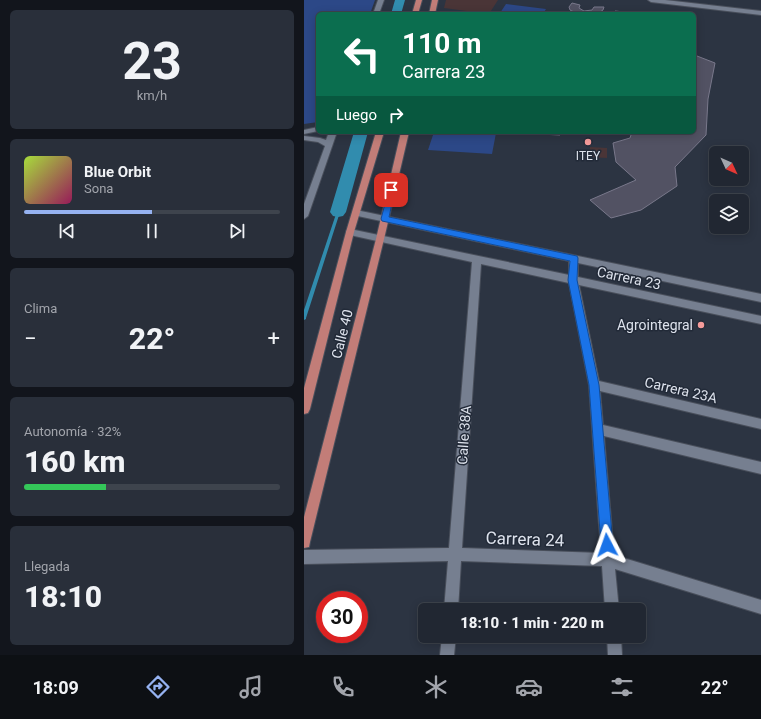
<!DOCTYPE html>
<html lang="es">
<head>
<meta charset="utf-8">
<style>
  :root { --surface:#212732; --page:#292f3a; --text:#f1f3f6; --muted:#a2a5ac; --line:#3e444d; --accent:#95b2f1 }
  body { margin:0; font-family:Roboto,sans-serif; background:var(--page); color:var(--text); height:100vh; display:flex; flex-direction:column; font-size:15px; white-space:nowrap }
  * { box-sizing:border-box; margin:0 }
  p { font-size:13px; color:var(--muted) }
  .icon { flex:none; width:22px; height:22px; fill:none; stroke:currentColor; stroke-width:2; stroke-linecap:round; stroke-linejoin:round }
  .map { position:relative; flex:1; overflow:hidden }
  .side { display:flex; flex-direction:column; gap:10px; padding:10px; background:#12151c; width:304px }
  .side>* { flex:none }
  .top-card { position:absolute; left:12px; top:12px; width:380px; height:122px; border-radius:6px; box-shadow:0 2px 10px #0003,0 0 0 1px var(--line); background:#0b6e4f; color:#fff; overflow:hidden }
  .needle { width:26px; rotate:134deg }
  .fabs { position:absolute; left:405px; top:146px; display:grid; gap:8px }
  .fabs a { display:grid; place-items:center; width:40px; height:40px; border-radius:6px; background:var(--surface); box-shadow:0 2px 10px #0003,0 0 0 1px var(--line); font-size:20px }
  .speed { position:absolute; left:12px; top:591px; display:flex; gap:8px; font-size:20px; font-weight:700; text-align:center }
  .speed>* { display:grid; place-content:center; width:52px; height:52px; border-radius:50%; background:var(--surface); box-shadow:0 2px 10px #0003,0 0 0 1px var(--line); line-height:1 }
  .speed .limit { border:6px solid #d22; background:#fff; color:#111 }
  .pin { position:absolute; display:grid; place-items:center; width:34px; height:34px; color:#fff; margin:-17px; border-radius:8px; box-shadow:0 2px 6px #0006 }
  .me { position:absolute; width:44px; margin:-22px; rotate:356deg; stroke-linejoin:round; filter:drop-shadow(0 0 3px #0008) }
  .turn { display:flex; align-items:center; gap:14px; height:84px; padding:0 20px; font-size:18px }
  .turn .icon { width:52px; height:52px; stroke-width:2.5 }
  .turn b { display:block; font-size:28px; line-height:34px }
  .then { display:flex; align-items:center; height:38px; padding:0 20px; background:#0003; gap:8px; font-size:15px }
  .big { font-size:30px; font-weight:800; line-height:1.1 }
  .side .widget { flex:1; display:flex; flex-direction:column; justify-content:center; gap:6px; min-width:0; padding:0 14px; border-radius:6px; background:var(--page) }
  .side .dial { align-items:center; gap:0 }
  .dial b { font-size:52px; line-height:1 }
  .song { display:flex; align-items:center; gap:12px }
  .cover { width:48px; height:48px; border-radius:6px; background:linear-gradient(135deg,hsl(80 70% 55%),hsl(330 70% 35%)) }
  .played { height:4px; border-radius:2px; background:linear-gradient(90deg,var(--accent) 50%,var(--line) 50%) }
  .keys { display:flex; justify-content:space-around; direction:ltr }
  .heat { display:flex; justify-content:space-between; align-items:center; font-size:22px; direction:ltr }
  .charge { height:6px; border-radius:3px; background:linear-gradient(90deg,#34c759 32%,var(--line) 0) }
  .trip { position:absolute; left:114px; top:603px; width:228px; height:40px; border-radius:6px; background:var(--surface); box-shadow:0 2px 10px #0003,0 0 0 1px var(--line); font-weight:800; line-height:40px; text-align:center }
  .tabs { display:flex; height:64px; justify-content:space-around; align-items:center; background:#0d1014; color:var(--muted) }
  .tabs .icon { width:28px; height:28px }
  .tabs .on { color:var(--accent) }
  .tabs b { font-size:18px; color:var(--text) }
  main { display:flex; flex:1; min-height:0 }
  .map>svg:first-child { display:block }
  .industrial { fill:#4a3537 }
  .green { fill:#2c4887 }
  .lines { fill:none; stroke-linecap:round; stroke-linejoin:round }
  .stream { fill:#318cae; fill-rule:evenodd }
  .canal { fill:#318cae; fill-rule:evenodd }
  .building { fill:#525263; stroke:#79788b }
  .minor-casing { stroke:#494f5b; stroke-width:2 }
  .major-casing { stroke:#494f5b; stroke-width:2 }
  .minor { fill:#767f90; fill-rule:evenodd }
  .major { fill:#c27d78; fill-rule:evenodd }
  .route { fill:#1a73e8; stroke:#114b97 }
  .poi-dot { fill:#f59b9a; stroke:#222a38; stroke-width:1.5 }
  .labels { text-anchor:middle; stroke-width:3; stroke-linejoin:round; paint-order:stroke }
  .far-poi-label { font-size:12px; fill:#dde2ec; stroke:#222a38 }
  .street-label { font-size:14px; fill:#dde2ec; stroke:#222a38 }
  .poi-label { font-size:14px; fill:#dde2ec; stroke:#222a38; text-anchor:end }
  .near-street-label { font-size:17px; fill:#dde2ec; stroke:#222a38 }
</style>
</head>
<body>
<main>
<section class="side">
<div class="widget dial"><b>23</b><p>km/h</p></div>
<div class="widget">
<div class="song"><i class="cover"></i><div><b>Blue Orbit</b><p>Sona</p></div></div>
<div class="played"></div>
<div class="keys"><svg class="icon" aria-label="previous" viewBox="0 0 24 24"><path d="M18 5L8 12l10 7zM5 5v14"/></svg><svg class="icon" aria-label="pause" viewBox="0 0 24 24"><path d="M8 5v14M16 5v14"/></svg><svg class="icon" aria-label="next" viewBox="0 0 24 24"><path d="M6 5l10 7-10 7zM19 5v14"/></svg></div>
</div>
<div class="widget"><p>Clima</p>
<div class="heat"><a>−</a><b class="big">22°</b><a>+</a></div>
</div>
<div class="widget"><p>Autonomía · 32%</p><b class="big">160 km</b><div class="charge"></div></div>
<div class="widget"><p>Llegada</p><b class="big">18:10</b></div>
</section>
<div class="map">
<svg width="457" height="655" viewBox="0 0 457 655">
  <rect width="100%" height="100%" fill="#2c3442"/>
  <!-- industrial -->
  <path class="industrial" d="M142,0H194L185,14L140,8Z
    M286,147L303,148V158L285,157Z"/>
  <!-- green -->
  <path class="green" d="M0,0H71L66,14H14V122L0,124Z
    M202,4L242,9L239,14L196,13Z
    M130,132L192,133L188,154L124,150Z"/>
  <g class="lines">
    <!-- stream -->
    <path class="stream" d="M33,211H34L36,212L2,318V319L0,320V310Z"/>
    <!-- canal -->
    <path class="canal" d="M91,0H101L97,14H87Z
      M50,132H64L42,212L39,216L34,217L29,216L26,212Z"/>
  </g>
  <!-- building -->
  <path class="building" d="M268,3L276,5L275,8L280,11L288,10L290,7H300L299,10L293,14H274L266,10L265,7Z
    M311,11L330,13L309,14Z
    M390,53L393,56L411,63L404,99L402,135L371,167L373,186L337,210L307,218L286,200L332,180L312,162L309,143L326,138L328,132H390Z
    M195,132H256V135Z"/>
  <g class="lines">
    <!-- minor casing -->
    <g class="minor-casing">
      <path id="minor" d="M74,0H80L75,14H69Z
        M344,0H361L457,11V15L347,2Z
        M14,127V131L0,134V130Z
        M25,132H33L4,216L0,219V204L21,146L14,142L0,140V136L16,138L22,140Z
        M52,210L457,294V302L274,263V277L457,316V324L275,285L295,381L457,419V429L296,391L299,425L457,462V474L300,436L310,555L457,600V614L311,569L315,610H301L298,566L157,561L154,610H140L144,561L0,564V550L145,548L168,262L46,235L42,232L43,230L46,229L265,275V261L49,215L48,213ZM177,264L265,283L285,385L297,553L158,548Z
        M138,636H152L150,655H136Z
        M303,636H317L318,655H304Z"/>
    </g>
    <!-- major casing -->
    <g class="major-casing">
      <path id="major" d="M112,0H118L114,14H108Z
        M128,0H134L131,14H125Z
        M72,132H80L50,232L6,409L4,413L0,414V388L42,232Z
        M97,132H105L80,239L6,542L5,547L0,548V517L72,239Z"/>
    </g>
    <!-- minor -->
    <use href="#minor" class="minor"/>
    <!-- major -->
    <use href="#major" class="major"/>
  </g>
  <!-- route -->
  <path class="route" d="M85,188H90L91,190L85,217L273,256L274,258L273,280L295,385L309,545L307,550L303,551L299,550L297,545L285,385L264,280L266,261L78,221L77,219Z"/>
  <!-- markers -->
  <g class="poi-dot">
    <circle cx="284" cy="142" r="4"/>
    <circle cx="397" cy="325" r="4"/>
  </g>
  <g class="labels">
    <!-- far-poi labels -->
    <g class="far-poi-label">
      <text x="284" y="160">ITEY</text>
    </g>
    <!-- street labels -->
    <g class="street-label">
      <text transform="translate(325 278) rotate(12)" y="5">Carrera 23</text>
      <text transform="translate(38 334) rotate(-76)" y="5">Calle 40</text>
      <text transform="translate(377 390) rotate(13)" y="5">Carrera 23A</text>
      <text transform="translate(160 435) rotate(-86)" y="5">Calle 38A</text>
    </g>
    <!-- poi labels -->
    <g class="poi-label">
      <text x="389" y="330">Agrointegral</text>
    </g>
    <!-- near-street labels -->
    <g class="near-street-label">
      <text transform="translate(221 539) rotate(2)" y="6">Carrera 24</text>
    </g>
  </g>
</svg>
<div class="fabs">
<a><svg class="needle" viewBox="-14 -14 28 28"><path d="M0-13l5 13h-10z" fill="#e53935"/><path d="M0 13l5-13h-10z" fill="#a2a5ac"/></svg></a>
<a><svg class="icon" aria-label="layers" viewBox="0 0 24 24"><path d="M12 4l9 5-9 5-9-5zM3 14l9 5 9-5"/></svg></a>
</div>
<div class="speed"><div class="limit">30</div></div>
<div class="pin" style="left:87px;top:190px;background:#d93025"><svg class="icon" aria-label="arrive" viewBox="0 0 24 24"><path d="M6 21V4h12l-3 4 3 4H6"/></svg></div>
<svg class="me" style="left:303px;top:545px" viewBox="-20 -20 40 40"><path d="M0-17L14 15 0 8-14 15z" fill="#1a73e8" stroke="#fff" stroke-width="4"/></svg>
<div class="trip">18:10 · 1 min · 220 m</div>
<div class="top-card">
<div class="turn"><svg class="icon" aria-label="left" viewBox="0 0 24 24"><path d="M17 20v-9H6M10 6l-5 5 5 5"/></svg><div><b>110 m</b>Carrera 23</div></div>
<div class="then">Luego<svg class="icon" aria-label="right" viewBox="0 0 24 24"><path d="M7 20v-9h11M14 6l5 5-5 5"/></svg></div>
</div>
</div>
</main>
<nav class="tabs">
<b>18:09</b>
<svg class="icon on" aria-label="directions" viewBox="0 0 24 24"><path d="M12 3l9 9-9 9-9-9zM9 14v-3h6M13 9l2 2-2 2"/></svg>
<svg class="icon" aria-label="music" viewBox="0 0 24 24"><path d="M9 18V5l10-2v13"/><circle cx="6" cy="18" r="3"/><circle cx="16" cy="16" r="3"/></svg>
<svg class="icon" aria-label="phone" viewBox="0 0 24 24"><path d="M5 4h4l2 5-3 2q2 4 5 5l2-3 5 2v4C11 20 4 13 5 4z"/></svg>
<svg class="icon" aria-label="climate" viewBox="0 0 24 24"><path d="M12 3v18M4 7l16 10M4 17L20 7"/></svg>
<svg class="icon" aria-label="car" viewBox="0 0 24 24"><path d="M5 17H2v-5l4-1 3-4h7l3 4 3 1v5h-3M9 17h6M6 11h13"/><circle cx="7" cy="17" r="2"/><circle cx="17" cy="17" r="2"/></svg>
<svg class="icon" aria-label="filters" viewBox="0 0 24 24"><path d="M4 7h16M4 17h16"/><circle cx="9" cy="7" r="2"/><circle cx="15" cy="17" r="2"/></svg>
<b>22°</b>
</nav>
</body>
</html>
